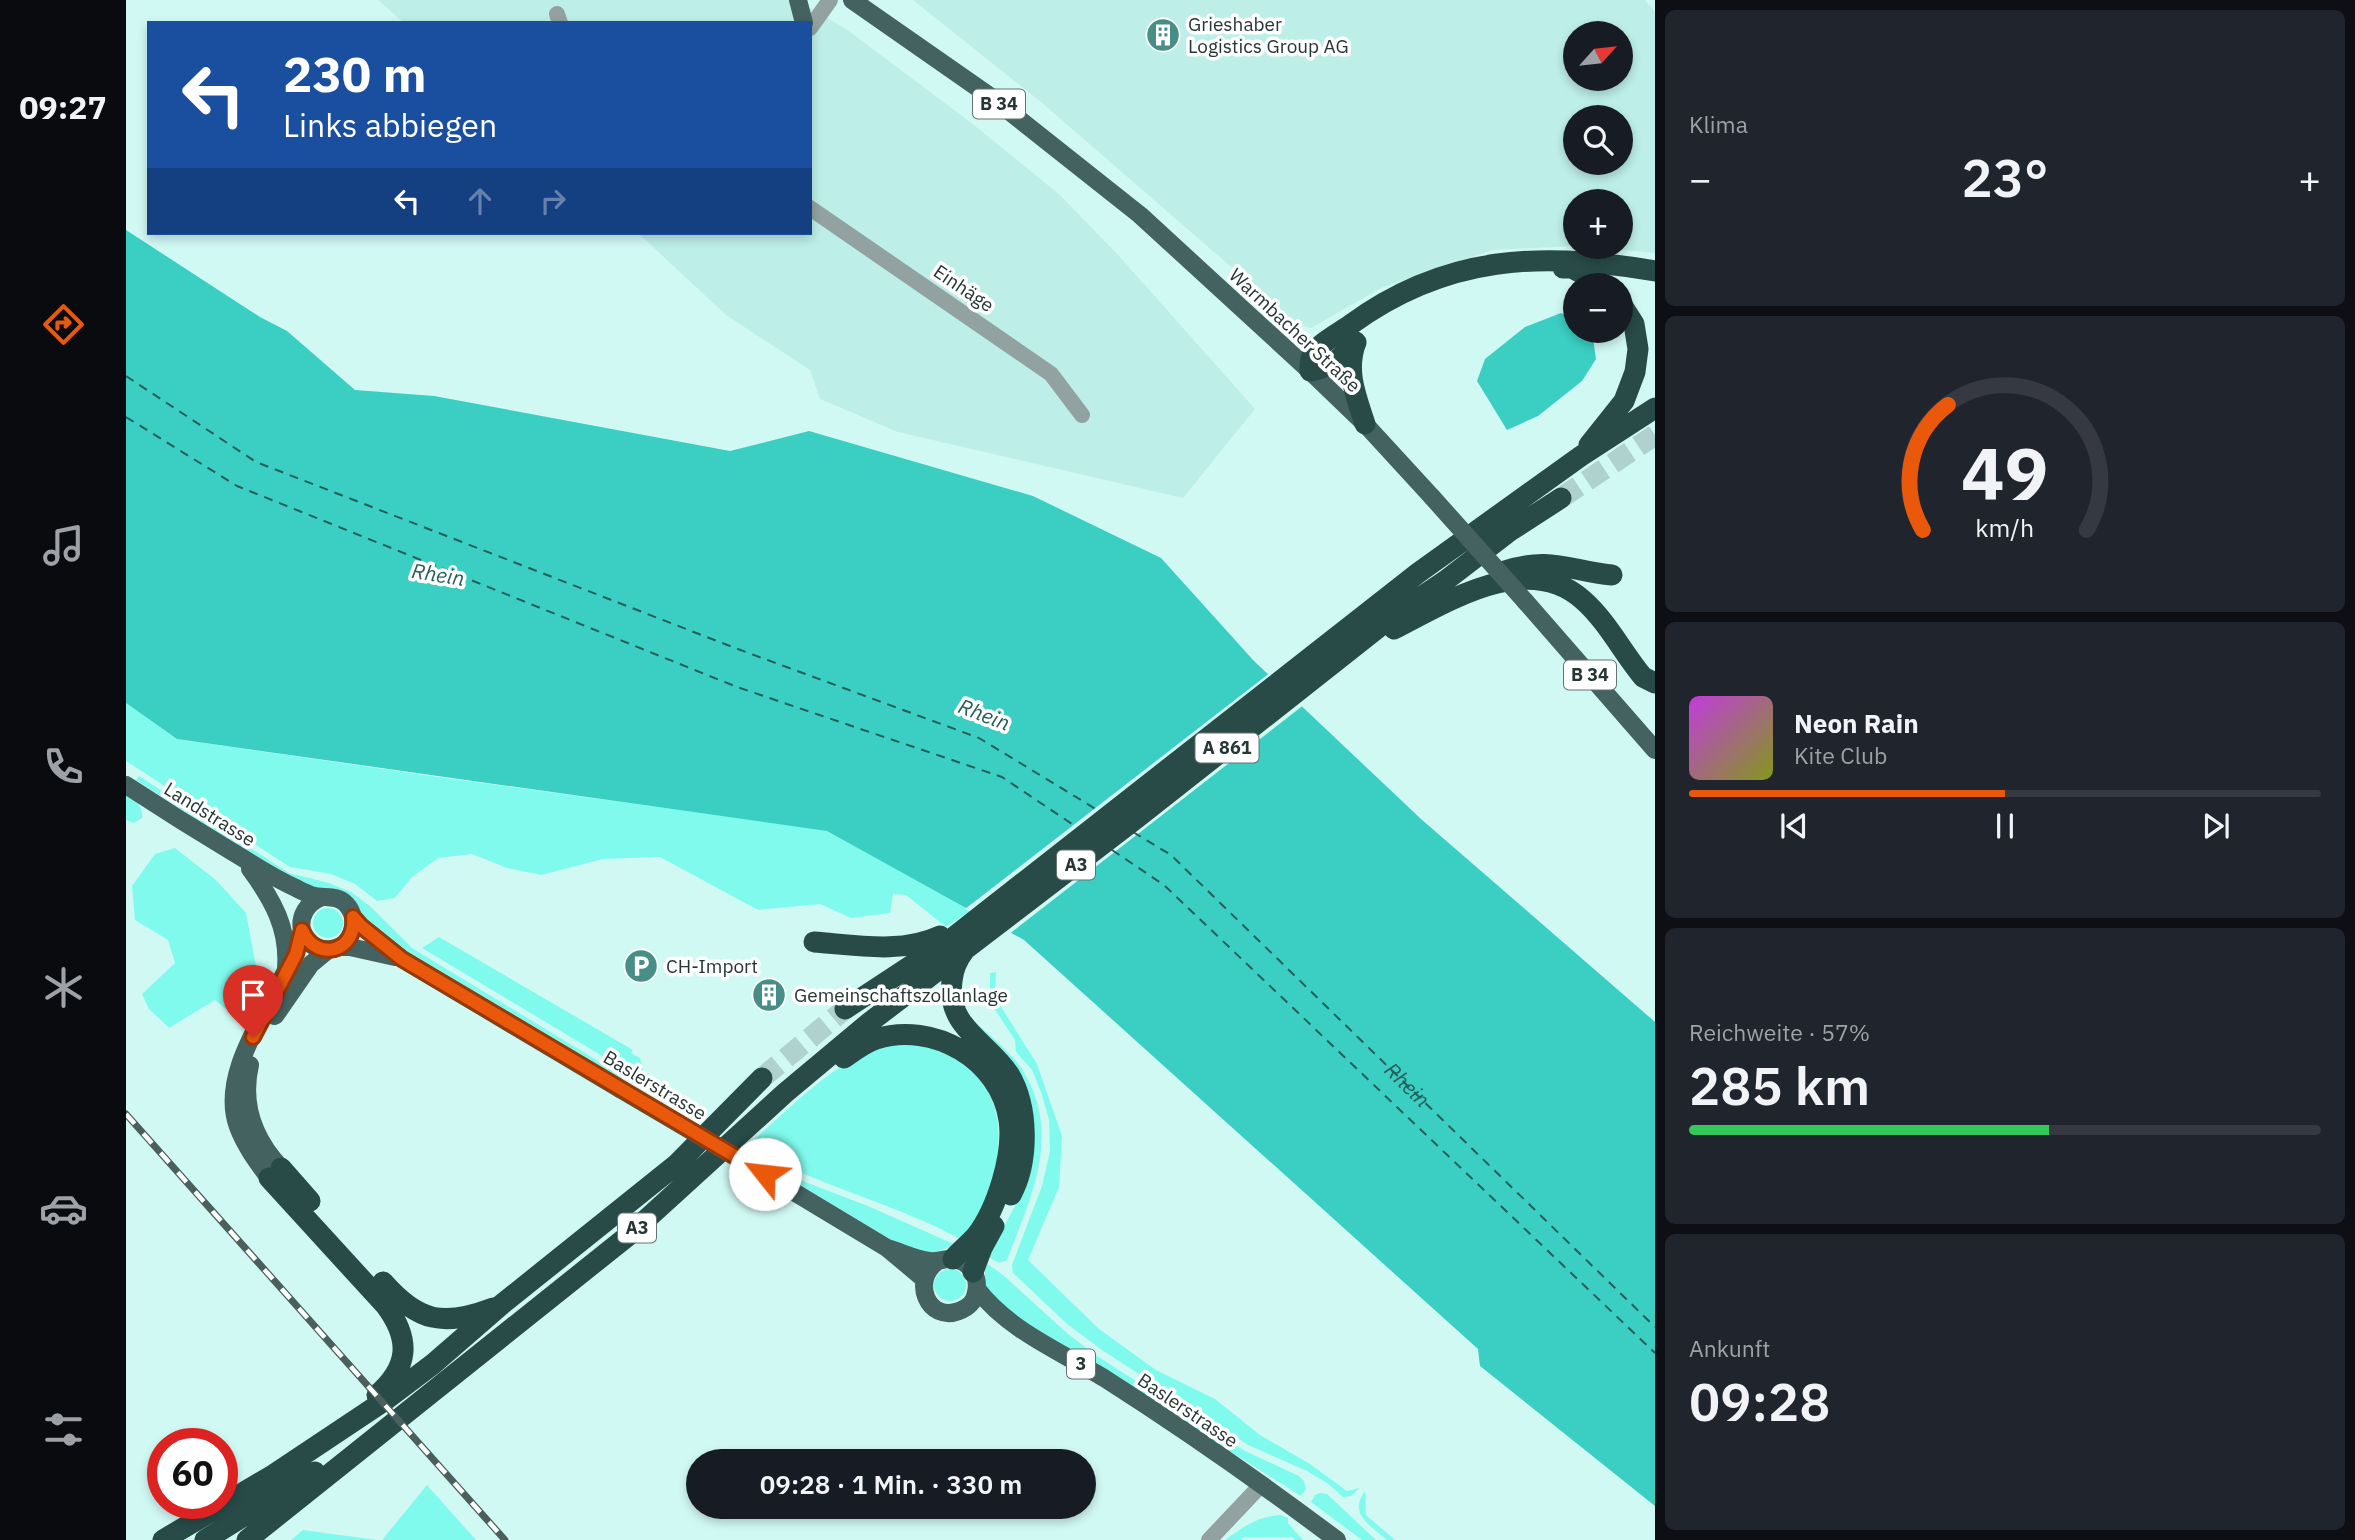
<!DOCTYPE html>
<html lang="de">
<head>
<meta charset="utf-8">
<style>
  :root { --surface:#171b24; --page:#20242c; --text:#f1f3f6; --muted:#9ea1a6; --line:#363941; --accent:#ea580c }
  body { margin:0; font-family:"IBM Plex Sans",sans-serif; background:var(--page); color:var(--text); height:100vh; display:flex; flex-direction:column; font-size:26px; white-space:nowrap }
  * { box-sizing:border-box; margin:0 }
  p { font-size:23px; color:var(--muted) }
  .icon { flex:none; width:38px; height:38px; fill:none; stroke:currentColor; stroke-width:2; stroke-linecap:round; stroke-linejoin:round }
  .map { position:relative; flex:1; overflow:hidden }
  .panel { display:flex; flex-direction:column; gap:10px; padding:10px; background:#0d0f14; width:700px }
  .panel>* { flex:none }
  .banner { position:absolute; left:21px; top:21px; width:665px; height:214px; border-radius:0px; box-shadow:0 4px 10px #0003; background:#1a4fa0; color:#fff; overflow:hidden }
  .needle { width:46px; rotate:63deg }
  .controls { position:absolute; left:1437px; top:21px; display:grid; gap:14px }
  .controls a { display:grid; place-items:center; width:70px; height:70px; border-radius:50%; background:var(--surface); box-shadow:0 4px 10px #0003; font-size:35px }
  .speed { position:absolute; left:21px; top:1428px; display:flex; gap:14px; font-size:35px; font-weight:700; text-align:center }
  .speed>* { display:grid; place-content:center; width:91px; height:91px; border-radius:50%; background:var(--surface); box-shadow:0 4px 10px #0003; line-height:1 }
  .speed .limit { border:10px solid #d22; background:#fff; color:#111 }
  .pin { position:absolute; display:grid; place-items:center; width:60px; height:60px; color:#fff; margin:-72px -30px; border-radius:50% 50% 50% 0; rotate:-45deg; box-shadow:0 0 7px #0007 }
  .pin .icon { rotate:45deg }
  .me { position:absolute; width:77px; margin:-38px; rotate:299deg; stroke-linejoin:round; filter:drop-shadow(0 0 5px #0008) }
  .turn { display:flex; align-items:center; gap:24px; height:147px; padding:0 21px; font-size:32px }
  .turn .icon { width:91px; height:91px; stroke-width:2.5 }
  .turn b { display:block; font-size:49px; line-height:60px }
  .lanes { display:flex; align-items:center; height:66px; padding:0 21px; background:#0003; justify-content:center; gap:35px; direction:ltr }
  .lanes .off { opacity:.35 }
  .big { font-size:52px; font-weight:600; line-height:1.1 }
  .panel .tile { flex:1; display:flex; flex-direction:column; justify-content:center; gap:10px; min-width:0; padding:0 24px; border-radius:10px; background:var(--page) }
  .panel .dial { align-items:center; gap:0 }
  .dial svg { height:182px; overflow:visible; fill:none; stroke:var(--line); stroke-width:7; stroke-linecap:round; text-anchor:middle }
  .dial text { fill:var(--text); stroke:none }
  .song { display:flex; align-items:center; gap:21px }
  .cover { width:84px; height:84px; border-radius:10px; background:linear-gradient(135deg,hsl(290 70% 55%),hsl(70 70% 35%)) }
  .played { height:7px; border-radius:4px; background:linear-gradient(90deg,var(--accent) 50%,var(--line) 50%) }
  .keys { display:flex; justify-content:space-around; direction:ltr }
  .heat { display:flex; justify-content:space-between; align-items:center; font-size:38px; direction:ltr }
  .charge { height:10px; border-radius:5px; background:linear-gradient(90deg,#34c759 57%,var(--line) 0) }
  .trip { position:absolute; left:560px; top:1449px; width:410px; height:70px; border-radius:35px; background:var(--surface); box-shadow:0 4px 10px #0003; font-weight:600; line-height:70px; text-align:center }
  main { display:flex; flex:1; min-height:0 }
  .tab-bar { display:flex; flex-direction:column; width:126px; justify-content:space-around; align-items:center; background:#090b0e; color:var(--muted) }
  .tab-bar .icon { width:49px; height:49px }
  .tab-bar .current { color:var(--accent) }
  .tab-bar b { font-size:32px; color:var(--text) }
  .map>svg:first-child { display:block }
  .built { fill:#bdeee8; fill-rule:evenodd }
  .green { fill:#81faee }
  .water { fill:#3bcec3 }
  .pier { fill:#d1f9f4 }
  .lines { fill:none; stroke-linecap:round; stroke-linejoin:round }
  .ferry { stroke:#265f5a; stroke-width:2; stroke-dasharray:9 7; stroke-linecap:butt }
  .highway-tunnel { stroke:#afd2ce; stroke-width:21; stroke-dasharray:21 10; stroke-linecap:butt }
  .street { stroke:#92a2a0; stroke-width:16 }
  .primary { stroke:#44625f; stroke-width:18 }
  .highway { stroke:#284b48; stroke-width:21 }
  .rail-casing { stroke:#4b605d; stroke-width:7 }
  .rail { stroke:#fff; stroke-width:4.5; stroke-dasharray:13; stroke-linecap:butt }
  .primary-bridge { stroke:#44625f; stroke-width:18 }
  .route-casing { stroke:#983908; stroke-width:18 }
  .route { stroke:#ea580c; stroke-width:12 }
  .labels { text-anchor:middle; stroke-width:7; stroke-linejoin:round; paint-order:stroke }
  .shield { fill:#fff; stroke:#677271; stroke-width:2 }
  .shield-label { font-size:18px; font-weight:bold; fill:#263634 }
  .poi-label { font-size:19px; fill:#263634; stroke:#fff; text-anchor:start }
  .street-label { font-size:19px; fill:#263634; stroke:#fff }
  .water-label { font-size:21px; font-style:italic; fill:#265f5a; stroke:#fff }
</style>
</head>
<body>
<main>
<nav class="tab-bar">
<b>09:27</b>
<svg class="icon current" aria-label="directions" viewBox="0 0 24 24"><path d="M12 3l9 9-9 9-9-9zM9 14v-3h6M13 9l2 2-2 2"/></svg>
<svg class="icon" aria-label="music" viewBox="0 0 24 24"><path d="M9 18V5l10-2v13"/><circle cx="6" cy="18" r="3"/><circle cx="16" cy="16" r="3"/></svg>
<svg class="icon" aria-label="phone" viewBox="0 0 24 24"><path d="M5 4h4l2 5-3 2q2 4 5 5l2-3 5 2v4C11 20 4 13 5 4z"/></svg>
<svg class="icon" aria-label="climate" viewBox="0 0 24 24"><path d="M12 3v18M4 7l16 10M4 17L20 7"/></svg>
<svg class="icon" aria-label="car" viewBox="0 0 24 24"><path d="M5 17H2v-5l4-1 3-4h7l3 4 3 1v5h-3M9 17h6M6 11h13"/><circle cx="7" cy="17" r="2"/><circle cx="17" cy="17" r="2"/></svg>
<svg class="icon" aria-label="filters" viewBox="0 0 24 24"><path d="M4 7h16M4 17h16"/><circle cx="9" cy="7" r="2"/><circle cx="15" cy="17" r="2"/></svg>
</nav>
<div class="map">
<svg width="1529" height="1540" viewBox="0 0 1529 1540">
  <rect width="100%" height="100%" fill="#d1f9f4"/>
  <!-- built -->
  <path class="built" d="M252,0H671L720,29L843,121L934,195L993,256L1129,409L1057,498L772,432L694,399L684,370L600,315L512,233H684V23H278Z
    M787,0H1519L1529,12V253L1469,247H1494V201H1449V246L1366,250L1255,288L1185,328L1171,324L915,102ZM1449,33H1494V79H1449ZM1449,117H1494V163H1449Z"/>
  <!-- green -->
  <path class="green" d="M0,703L51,739L305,776L700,830L846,910L820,927L780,895L767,894L764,913L725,918L694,904L632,910L534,857L477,859L415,875L381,868L346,854L312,858L286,877L269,898L251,901L229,884L205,874L164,867L0,761Z
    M13,776L163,873L203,883L225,892L244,906L286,948L469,1059L496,1078L495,1081L255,937L237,921L171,885L10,780Z
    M0,793C10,800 17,806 16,818L8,823L0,820Z
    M49,848L90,880L120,913L132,976L122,1010L106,1014L89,1000L43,1028L23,1009L16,994L49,963L42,940L9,920L6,886L29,854Z
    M187 923a15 15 0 1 1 30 0a15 15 0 1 1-30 0Z
    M313,937L507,1050L505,1053L514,1058L517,1068L516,1083L473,1054L296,948Z
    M870,972L869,997L911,1064L936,1136L933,1187L902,1260L973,1329L1030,1370L1089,1399L1134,1435L1184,1464L1221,1491L1234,1488L1225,1496L1217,1497L1201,1483L1181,1471L1122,1445L976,1350L941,1324L887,1273L886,1265L916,1186L924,1151L923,1119L915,1092L906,1070L890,1052L889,1040L864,1002V973Z
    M846,1019C863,1035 883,1050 896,1069C937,1134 905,1196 881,1260C873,1265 869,1261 862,1256L889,1206L899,1182L843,1022Z
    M763,1044C773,1044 785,1042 795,1044C865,1062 886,1118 865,1183C858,1205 851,1223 834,1239C766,1202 688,1185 621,1146C665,1108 706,1061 763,1044Z
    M653,1172L742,1206L830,1245L804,1254L773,1245Z
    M859,1262L877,1275L942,1334L971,1356L1119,1451L1173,1476L1178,1481L1180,1489L1175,1496L883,1312L859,1290Z
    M808 1285a16 16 0 1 1 32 0a16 16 0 1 1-32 0Z
    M301,1485L350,1540H256Z
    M1239,1491L1240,1515L1269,1540H1261C1244,1525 1222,1514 1239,1491Z
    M1194,1493L1201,1494L1250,1540H1236L1185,1502L1189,1495Z
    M1155,1515L1162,1518V1523L1177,1540H1169L1166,1537H1118L1115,1540H1099C1117,1527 1132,1516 1155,1515Z
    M177,1530L251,1540H165Z"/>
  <!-- water -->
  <path class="water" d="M0,230L134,317L161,331L229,390L308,396L604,451L683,431L907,496L1035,558L1128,661L1295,819L1529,1022V1506L1354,1366L1352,1349L898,940L701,831L51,739L0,703Z
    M1435,313L1449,320V331H1466L1470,359L1456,381L1412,416L1381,430L1351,381L1359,359L1399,327Z"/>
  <!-- pier -->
  <path class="pier" d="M1145,672L1179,704L882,935L839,909Z"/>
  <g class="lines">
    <!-- ferry -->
    <g class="ferry">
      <path d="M0,376L130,462L609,648L853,738L973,811"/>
      <path d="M0,417L111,486L611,687L876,777L952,828"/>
      <path id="s1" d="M1007,832L1045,855L1529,1327"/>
      <path d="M986,850L1038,885L1529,1353"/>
    </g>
    <!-- highway-tunnel -->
    <path class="highway-tunnel" d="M1435,498L1529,435
      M636,1078L719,1009"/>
    <!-- street -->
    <path class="street" d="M431,14L434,23
      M684,28L704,0
      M684,208L925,374L956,415
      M1083,1540L1136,1484"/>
    <!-- primary -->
    <path class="primary" d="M672,0L678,23
      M726,0L865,97L1014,215L1184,371L1239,424L1306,497
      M1399,601L1529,750
      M0,785C35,808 70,830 105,851C127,864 147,878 170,888C175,891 180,893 185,895C198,899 210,894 220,904C235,920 226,947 205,949C171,953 164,909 196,897
      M124,869C147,900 163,929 160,968
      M227,917L235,926L276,959L494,1089
      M212,947H224L269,957
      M149,1016L185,964L202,950
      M124,1065C115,1104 128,1139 155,1168
      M623,1165L761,1248L798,1279
      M143,1178C132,1163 119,1146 112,1127C89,1065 161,990 176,930
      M761,1248C775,1252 789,1259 803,1261C811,1262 817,1259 824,1259C842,1259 854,1275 850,1292C849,1301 842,1308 833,1311C802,1323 784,1280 812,1261
      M851,1289C882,1330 935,1352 978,1378C1058,1429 1135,1483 1211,1540"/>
    <!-- highway -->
    <path class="highway" d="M1437,268H1446L1477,285
      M1230,342C1219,371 1230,396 1239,424
      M1230,343C1215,357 1204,368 1184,371C1184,366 1184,359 1186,355C1193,343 1213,333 1224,325C1319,255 1416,251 1529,271
      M1463,445L1498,401L1509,372L1512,349L1508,324L1494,302
      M1379,571C1424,556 1444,571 1486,575
      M1268,629C1321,602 1402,550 1457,600C1481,621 1497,653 1517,677L1529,683
      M688,942C729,945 776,954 814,936
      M838,951C831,960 827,970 826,981C820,1027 861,1041 883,1074C903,1107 903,1162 885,1195
      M719,1009L824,940L1292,573L1455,456L1529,408
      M718,1058C728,1051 738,1043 750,1039C807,1021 874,1059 883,1120C888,1154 871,1209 850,1236C843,1244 834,1251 827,1259
      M155,1168L184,1201
      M143,1178L260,1306C285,1340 283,1367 251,1395
      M847,1272L856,1248L868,1226
      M257,1282C292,1322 317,1327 367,1308
      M37,1540L147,1475L258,1401L307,1364L375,1305L551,1164L636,1078
      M79,1540L189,1472
      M121,1540L503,1235L659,1093L744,1022L1011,818L1267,616L1319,581L1384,531L1435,498"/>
    <!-- rail casing -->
    <g class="rail-casing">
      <path id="rail" d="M0,1114L379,1540"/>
    </g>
    <!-- rail -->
    <use href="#rail" class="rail"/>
    <!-- primary-bridge -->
    <path class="primary-bridge" d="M1306,497L1399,601
      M494,1089L623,1165"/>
  </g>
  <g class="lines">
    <!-- route casing -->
    <g class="route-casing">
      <path id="route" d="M127,1037L170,954L176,930C190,963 231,952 227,917L235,926L276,959L639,1174"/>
    </g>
    <!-- route -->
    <use href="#route" class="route"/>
  </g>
  <!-- icons -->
  <defs>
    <g id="building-disc" transform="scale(1.75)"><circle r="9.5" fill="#478e87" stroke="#fff"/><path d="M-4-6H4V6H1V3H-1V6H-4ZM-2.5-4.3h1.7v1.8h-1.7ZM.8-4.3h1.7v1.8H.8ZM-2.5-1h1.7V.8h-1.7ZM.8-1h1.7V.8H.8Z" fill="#fff"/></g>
    <g id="parking-disc" transform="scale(1.75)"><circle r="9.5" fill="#478e87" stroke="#fff"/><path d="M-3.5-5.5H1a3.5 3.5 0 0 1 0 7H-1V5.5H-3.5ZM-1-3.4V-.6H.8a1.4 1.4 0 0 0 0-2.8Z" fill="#fff"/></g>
  </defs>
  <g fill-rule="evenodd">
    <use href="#building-disc" x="1037" y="35"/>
    <use href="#parking-disc" x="515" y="966"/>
    <use href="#building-disc" x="643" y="995"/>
  </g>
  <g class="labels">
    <!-- shield labels -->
    <g class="shield">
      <rect x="847" y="89.5" width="52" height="29" rx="5"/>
      <rect x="1438" y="660.5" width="52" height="29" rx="5"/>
      <rect x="1069.5" y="733.5" width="63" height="29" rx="5"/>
      <rect x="931" y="850.5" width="38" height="29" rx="5"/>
      <rect x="492" y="1213.5" width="38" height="29" rx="5"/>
      <rect x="941" y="1349.5" width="28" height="29" rx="5"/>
    </g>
    <g class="shield-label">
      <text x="873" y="110">B 34</text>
      <text x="1464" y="681">B 34</text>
      <text x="1101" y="754">A 861</text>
      <text x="950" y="871">A3</text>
      <text x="511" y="1234">A3</text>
      <text x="955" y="1370">3</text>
    </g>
    <!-- poi labels -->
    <g class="poi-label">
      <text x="1062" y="31">Grieshaber<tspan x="1062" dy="22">Logistics Group AG</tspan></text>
      <text x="540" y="973">CH-Import</text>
      <text x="668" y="1002">Gemeinschaftszollanlage</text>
    </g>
    <!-- street labels -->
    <g class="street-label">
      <text transform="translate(838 288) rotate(34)" y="7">Einhäge</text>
      <text transform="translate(1169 330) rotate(43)" y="7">Warmbacher Straße</text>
      <text transform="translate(84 814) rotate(32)" y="7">Landstrasse</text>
      <text transform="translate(529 1085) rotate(31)" y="7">Baslerstrasse</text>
      <text transform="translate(1062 1410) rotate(34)" y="7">Baslerstrasse</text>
    </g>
    <!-- water labels -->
    <g class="water-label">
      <text transform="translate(312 575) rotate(9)" y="7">Rhein</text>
      <text transform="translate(858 715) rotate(21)" y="7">Rhein</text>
      <text dy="7" stroke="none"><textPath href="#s1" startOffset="374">Rhein</textPath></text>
    </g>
  </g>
</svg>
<div class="controls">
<a><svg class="needle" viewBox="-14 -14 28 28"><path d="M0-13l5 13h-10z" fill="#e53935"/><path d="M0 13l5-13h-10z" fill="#9ea1a6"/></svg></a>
<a><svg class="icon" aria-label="search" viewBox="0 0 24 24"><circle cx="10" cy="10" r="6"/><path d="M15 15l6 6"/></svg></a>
<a>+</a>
<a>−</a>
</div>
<div class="speed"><div class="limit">60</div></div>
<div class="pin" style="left:127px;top:1037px;background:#d93025"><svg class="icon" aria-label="arrive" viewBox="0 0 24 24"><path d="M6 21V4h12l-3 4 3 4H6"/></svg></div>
<svg class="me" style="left:639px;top:1174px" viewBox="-20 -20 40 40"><circle r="19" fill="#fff"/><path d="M0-13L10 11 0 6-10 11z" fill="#ea580c"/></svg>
<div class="trip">09:28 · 1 Min. · 330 m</div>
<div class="banner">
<div class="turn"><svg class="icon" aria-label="left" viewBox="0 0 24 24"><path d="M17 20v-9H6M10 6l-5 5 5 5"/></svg><div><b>230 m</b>Links abbiegen</div></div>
<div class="lanes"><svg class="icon" aria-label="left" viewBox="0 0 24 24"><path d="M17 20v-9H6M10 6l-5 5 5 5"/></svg><svg class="icon off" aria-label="ahead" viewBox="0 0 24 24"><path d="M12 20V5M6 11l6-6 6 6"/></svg><svg class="icon off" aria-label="right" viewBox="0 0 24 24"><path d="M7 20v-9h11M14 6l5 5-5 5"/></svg></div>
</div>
</div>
<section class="panel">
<div class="tile"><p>Klima</p>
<div class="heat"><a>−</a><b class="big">23°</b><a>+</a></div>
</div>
<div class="tile dial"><svg viewBox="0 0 100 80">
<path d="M14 69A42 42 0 1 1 86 69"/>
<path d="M14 69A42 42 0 0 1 25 14" stroke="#ea580c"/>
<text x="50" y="56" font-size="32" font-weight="700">49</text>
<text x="50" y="72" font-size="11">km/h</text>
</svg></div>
<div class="tile">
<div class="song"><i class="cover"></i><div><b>Neon Rain</b><p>Kite Club</p></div></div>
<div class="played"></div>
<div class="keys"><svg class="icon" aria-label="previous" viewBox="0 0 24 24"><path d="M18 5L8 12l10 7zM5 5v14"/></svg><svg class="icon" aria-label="pause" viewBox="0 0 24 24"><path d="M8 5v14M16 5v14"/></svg><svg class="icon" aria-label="next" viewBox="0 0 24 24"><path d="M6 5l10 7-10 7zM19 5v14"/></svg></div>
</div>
<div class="tile"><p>Reichweite · 57%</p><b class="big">285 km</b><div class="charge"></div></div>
<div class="tile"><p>Ankunft</p><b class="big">09:28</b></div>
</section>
</main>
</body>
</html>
